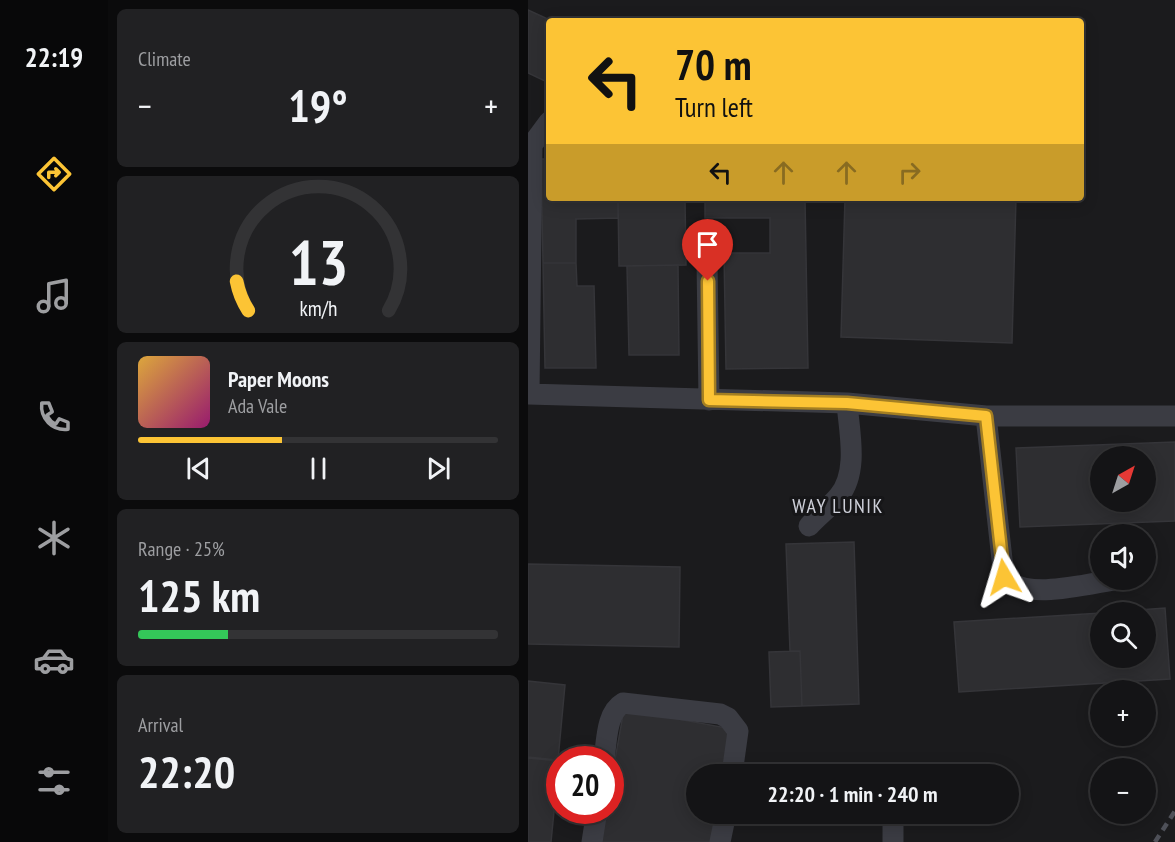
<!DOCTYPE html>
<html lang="en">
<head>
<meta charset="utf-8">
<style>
  :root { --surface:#141416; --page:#212123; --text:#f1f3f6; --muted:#9d9ea1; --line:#333335; --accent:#fcc435 }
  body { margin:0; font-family:"PT Sans Narrow",sans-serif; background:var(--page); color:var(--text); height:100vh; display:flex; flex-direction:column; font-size:22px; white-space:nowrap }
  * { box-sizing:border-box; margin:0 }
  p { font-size:20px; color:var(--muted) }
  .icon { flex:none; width:33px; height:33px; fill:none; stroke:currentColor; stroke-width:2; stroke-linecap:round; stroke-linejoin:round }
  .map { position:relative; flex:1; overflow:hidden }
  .sheet { display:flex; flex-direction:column; gap:9px; padding:9px; background:#0b0b0c; width:420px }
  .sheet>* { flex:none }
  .top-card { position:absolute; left:18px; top:18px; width:538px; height:183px; border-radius:6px; box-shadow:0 3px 15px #0003,0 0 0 2px var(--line); background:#fcc435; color:#111; overflow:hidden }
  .needle { width:39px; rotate:39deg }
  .tools { position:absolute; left:562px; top:446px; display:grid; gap:12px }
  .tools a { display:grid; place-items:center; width:66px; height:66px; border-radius:50%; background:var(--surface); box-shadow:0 3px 15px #0003,0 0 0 2px var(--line); font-size:30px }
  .speed { position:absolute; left:18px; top:746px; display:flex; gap:12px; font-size:30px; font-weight:700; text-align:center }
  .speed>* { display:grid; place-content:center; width:78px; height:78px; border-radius:50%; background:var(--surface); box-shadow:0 3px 15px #0003,0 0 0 2px var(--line); line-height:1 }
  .speed .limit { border:9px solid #d22; background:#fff; color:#111 }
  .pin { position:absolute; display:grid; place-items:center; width:51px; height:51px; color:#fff; margin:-62px -26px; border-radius:50% 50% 50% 0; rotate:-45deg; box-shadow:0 0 6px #0007 }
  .pin .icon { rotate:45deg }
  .me { position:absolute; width:66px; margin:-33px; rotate:353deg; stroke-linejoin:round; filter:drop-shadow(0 0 4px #0008) }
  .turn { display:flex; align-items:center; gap:21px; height:126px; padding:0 30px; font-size:27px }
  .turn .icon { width:78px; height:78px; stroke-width:2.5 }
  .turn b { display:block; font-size:42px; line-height:51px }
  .lanes { display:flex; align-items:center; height:57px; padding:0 30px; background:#0003; justify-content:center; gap:30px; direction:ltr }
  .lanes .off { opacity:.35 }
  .big { font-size:45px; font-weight:700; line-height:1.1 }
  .sheet .widget { flex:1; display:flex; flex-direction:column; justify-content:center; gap:9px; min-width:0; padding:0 21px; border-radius:9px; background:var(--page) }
  .sheet .dial { align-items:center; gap:0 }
  .dial svg { height:156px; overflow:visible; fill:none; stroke:var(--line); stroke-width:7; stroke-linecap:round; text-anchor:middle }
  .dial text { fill:var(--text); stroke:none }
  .song { display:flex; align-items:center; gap:18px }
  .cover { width:72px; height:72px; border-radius:9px; background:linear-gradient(135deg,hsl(40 70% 55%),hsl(320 70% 35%)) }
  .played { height:6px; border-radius:3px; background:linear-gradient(90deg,var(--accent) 40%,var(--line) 40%) }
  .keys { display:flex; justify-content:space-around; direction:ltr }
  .heat { display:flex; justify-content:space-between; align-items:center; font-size:33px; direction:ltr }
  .charge { height:9px; border-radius:4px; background:linear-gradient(90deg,#34c759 25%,var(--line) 0) }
  .trip { position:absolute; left:158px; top:764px; width:333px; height:60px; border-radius:30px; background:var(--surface); box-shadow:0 3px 15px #0003,0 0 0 2px var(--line); font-weight:700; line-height:60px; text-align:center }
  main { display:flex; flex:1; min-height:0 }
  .tabs { display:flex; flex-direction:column; width:108px; justify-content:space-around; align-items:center; background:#080809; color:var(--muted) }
  .tabs .icon { width:42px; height:42px }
  .tabs .selected { color:var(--accent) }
  .tabs b { font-size:27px; color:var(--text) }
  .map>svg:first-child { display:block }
  .building { fill:#2e2e31; stroke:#353539; stroke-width:1.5; fill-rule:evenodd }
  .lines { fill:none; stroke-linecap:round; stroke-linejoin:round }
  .minor { stroke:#3b3c43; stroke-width:21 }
  .rail { stroke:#4e5058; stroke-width:4.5; stroke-dasharray:8 6; stroke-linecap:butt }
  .route-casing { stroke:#a47f22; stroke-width:15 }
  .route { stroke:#fcc435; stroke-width:10 }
  .labels { text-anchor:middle; stroke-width:6; stroke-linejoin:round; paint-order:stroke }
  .quarter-label { font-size:20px; letter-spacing:1.5px; fill:#ced0d9; stroke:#161618 }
</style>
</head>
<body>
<main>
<nav class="tabs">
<b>22:19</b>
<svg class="icon selected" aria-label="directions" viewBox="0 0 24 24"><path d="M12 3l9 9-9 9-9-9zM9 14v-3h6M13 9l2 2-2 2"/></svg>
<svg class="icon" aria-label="music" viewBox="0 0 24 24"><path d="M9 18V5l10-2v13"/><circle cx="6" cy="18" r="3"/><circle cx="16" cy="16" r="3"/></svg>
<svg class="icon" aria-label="phone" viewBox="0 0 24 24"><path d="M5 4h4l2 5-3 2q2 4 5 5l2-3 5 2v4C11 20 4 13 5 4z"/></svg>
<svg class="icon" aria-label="climate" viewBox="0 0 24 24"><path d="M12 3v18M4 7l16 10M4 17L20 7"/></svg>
<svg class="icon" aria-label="car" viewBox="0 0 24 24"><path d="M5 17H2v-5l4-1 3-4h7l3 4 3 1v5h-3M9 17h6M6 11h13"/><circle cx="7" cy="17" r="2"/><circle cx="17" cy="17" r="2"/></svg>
<svg class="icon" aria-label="filters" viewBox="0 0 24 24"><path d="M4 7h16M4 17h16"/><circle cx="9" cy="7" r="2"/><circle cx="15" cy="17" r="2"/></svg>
</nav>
<section class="sheet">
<div class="widget"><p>Climate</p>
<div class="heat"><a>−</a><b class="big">19°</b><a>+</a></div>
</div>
<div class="widget dial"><svg viewBox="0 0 100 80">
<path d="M14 69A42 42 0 1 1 86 69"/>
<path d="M14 69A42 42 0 0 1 8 54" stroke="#fcc435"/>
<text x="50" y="56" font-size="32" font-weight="700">13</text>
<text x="50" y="72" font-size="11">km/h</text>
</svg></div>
<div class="widget">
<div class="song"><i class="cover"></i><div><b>Paper Moons</b><p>Ada Vale</p></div></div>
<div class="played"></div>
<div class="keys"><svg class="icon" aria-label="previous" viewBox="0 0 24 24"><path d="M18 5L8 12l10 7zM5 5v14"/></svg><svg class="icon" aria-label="pause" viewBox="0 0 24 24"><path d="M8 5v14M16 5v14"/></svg><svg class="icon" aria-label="next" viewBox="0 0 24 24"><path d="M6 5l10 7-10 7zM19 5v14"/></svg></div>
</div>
<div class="widget"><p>Range · 25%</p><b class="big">125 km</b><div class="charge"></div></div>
<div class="widget"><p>Arrival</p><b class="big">22:20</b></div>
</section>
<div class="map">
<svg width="647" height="842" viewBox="0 0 647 842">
  <rect width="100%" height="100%" fill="#1b1b1d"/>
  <!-- building -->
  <path class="building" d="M0,10L24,21H21V72L17,81L0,73Z
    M13,159H21V198H90V218L48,219V263H15Z
    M90,198H157L158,265L91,266Z
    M177,198H277L280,368L198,369L196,253H242V218H177Z
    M317,198H488L484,343L313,337Z
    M15,263H48L49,286H66L68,368H17Z
    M150,265L151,355H101L99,266Z
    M647,442V521L492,527L488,448ZM573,456H618V501H573Z
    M326,542L331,704L274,706L272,651H262L258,544Z
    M0,564L152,567L151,647L0,644Z
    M637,608L642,679L431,692L426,622L573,613V657H618V612H582Z
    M272,651L274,706L243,707L241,652Z
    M0,681L37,685L30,760L0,757Z
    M96,709L204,729L196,774H168V813H190L185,842H73L79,810H82V788Z
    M0,758L31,761L23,842H0Z"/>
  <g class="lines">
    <!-- minor -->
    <path class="minor" d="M179,261L181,400
      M0,394L319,403L458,416L476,577C497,602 562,583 591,579
      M1,394L4,145L21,122
      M458,416H647
      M281,526C290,516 302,507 311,496C331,471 321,431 319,403
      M76,759C79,741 78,713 95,703L192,714L200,718L210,731L204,774
      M64,842L69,810
      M192,842L198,813
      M365,842V813"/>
    <!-- rail -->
    <path class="rail" d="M627,842L647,811"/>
  </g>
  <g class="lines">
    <!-- route casing -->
    <g class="route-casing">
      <path id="route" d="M180,281L181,400L319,403L458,416L476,577"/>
    </g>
    <!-- route -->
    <use href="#route" class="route"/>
  </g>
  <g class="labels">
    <!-- quarter labels -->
    <g class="quarter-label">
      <text x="310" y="513">WAY LUNIK</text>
    </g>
  </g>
</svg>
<div class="tools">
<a><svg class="needle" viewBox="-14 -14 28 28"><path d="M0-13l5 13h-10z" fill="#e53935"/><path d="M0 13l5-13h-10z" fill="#9d9ea1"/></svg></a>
<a><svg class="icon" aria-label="sound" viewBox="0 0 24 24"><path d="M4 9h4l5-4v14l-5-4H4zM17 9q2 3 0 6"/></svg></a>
<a><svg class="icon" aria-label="search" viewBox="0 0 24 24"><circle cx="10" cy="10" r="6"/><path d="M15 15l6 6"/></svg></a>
<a>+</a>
<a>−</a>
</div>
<div class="speed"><div class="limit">20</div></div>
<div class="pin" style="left:180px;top:281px;background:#d93025"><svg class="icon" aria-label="arrive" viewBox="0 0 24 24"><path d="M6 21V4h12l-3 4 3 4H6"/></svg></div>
<svg class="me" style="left:476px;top:577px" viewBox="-20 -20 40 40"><path d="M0-17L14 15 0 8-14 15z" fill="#fcc435" stroke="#fff" stroke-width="4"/></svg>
<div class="trip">22:20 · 1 min · 240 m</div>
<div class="top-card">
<div class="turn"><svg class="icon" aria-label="left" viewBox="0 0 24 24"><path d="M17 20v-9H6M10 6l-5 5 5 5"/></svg><div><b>70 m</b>Turn left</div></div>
<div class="lanes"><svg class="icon" aria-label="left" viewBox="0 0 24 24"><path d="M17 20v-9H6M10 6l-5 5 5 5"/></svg><svg class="icon off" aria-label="ahead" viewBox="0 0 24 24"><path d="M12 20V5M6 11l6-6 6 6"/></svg><svg class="icon off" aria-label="ahead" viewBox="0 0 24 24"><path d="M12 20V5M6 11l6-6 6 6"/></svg><svg class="icon off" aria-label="right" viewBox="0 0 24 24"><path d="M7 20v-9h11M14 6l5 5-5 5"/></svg></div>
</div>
</div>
</main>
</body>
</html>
